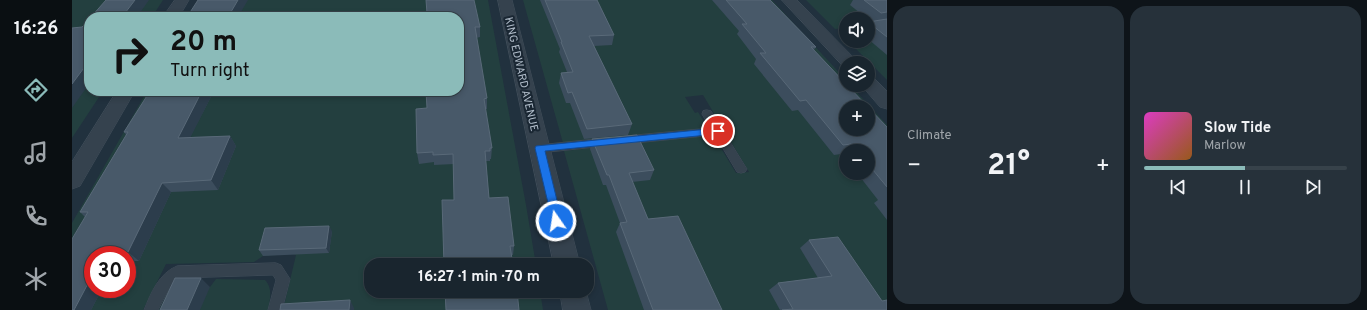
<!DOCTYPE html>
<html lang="en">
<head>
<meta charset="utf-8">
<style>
  :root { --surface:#19252e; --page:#26313a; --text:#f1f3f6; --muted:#9fa5aa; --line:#37424a; --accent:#8bbbb9 }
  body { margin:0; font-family:Overpass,sans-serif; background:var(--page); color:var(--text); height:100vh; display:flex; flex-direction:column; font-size:15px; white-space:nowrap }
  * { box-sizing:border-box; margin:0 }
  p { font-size:13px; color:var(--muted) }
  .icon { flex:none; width:22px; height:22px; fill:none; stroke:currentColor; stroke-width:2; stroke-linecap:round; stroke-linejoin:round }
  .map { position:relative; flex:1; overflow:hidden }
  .sheet { display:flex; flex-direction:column; gap:6px; padding:6px; background:#0e1419; width:480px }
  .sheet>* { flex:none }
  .top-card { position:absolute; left:12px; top:12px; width:380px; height:84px; border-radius:16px; box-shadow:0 2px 6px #0003,0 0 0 1px var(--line); background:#8bbbb9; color:#111; overflow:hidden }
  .buttons { position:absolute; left:767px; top:12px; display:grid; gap:8px }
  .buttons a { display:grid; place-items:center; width:36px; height:36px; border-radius:50%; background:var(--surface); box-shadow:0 2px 6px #0003,0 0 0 1px var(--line); font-size:20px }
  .speed { position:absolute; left:12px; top:246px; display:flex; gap:8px; font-size:20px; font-weight:700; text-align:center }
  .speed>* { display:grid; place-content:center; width:52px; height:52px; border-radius:50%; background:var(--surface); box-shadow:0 2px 6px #0003,0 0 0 1px var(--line); line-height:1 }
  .speed .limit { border:6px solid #d22; background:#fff; color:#111 }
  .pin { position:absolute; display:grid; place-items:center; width:34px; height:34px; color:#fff; margin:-17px; border:2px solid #fff; border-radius:50%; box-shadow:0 1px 4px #0007 }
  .me { position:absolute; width:44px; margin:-22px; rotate:347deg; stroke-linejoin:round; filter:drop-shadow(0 0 3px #0008) }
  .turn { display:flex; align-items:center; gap:14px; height:84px; padding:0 20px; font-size:18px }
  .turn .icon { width:52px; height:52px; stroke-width:2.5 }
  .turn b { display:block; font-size:28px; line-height:34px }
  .big { font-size:30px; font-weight:700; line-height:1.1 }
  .sheet .widget { flex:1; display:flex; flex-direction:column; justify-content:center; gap:6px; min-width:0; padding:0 14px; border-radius:16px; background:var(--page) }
  .song { display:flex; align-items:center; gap:12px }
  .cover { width:48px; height:48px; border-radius:6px; background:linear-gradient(135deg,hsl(310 70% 55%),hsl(30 70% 35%)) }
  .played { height:4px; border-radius:2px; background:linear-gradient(90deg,var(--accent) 50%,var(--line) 50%) }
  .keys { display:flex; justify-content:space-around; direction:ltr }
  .heat { display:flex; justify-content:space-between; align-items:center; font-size:22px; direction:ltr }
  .sheet .tiles { flex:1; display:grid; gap:6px; grid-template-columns:repeat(2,1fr) }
  .trip { position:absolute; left:292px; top:258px; width:230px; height:40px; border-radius:16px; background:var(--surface); box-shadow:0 2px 6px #0003,0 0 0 1px var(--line); font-weight:700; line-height:40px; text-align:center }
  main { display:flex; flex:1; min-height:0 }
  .tab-bar { display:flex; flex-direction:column; width:72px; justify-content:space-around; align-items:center; background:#0a0f12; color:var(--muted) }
  .tab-bar .icon { width:28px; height:28px }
  .tab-bar .selected { color:var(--accent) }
  .tab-bar b { font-size:18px; color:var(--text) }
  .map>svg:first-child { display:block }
  .green { fill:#233f3f; fill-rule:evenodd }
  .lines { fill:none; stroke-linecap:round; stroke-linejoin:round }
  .lane-casing { stroke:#414e5a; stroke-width:1 }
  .street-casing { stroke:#414e5a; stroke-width:1 }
  .lane { fill:#35424e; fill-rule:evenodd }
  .street { fill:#35424e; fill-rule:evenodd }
  .wall { fill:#3c4d5d }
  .shaded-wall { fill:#2c3d4c }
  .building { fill:#485969; stroke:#596978; fill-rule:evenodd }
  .route { fill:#1a73e8; stroke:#114b97 }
  .labels { text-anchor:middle; stroke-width:4; stroke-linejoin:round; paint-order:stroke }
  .street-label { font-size:11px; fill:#b1bdca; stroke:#1a2733 }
</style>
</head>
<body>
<main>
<nav class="tab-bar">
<b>16:26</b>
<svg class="icon selected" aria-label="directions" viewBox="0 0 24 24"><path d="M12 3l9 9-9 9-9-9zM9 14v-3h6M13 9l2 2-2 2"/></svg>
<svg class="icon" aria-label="music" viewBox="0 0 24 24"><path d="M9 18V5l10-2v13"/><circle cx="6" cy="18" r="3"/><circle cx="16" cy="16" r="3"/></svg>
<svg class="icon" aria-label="phone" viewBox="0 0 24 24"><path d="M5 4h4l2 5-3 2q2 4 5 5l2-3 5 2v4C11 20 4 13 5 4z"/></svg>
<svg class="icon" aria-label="climate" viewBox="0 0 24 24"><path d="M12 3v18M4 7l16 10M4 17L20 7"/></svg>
</nav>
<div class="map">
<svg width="815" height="310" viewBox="0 0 815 310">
  <rect width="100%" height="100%" fill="#21313e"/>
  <!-- green -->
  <path class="green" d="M0,0H91L80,17H17V91H31L0,138Z
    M126,0H416L454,205L464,265H299V291H468L471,310H211L224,255L220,254L191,256L182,262L94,264L71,310H0V223L75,91H387V17H117ZM21,255H55V289H21Z
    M451,0H700L774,80V85H778L815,125V310H536L492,151L641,135L664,173L677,172L631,95L613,97L623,113L626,112L636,128L491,143ZM774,107H796V129H774ZM774,151H796V173H774Z
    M734,0H815L796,25V19H774V28L763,29Z
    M815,29V80L776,41H796V31Z
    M144,279L193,280C201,288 198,300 196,310H87L96,292L104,287H138Z"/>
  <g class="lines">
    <!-- lane casing -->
    <g class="lane-casing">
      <path id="lane" d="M635,110L639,111L673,166L675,169L673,172L669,173L665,172L643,135L553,144L549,143L548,140L549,137L553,136L638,128L630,114L631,111Z
        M534,138L538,139L539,142L538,145L534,146L467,153L463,152L462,149L463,146L467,145Z
        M204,263L209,265L218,279L210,310H196L204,280L201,275L108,278L98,287L86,310H72C79,293 87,273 105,266Z"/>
    </g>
    <!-- street casing -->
    <g class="street-casing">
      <path id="street" d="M103,0H117L107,17H91Z
        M426,0H440L508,265H482Z
        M710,0H725L787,63H774V67H772Z
        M796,76L802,78L815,91V109L808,107L789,85H796Z
        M45,91H63L8,186L0,189V162Z
        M488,291H514L519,310H491Z"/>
    </g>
    <!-- lane -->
    <use href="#lane" class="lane"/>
    <!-- street -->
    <use href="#street" class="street"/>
  </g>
  <!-- wall -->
  <path class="wall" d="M354,0L408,27V37L404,38L415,98V109H413L420,148L419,159H418V161H414L417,198L442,246L441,255H440L382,200V164L362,165V162L347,164L345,153L355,108L387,17H355Z
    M468,0H525L542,35L540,45L522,46L560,124L556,135L512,139L498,103H494L487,83L489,73L495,72L487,52L488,49Z
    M640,0H698L744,47L742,50L815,127V220L802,203L806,200L785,173H796V151H774V160L769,154L762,155L726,110L720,111L682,64L684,59L665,34L667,31Z
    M781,0H815V55L796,39V22L798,21L778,5Z
    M78,91H142L118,137L158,136L164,146L146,190L99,192L67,261H55V255H21L30,289L19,310H0L13,217L8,212L54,135L52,132Z
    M520,139L582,170L578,180L560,182L576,219L650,310H572L544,232L548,223L534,185H531L518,149Z
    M260,231L257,253L191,256L187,250Z
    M737,240L810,301L708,310L697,290L706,283L746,278L728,248Z"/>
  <!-- shaded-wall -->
  <path class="shaded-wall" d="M63,0H77L65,17H50Z
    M166,0H176L166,17H156Z
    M17,61V84L0,108V84Z
    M130,91H142L113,148L106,138Z
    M158,136L164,146L146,190L139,180Z
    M90,183L99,192L67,261L56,252Z
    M257,226L260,231L257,253L254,248Z
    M21,274V289H30L19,310H2Z
    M129,278L138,287L128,310H115Z
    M278,300L282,308V310H277Z"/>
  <!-- building -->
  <path class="building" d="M34,0H63L50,17H19Z
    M126,0H166L156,17H115Z
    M354,0H402L408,27H403L415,98L412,99L420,148H418V151H413L417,198L436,197L442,246H438L441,265H372L370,200H382L381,154L361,155V152L345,153L344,109L355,108L354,91H387V17H360L359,12L355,13Z
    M473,0H525L542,35L517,36L560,124L515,129L500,92L496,93L489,73L501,72L489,42H490Z
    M654,0H698L744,47H739L774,84V85H775L815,127V187L796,164V151H785L779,144L771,145L734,100L728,101L688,53H694L670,24H675ZM774,107H796V129H774Z
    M792,0H815V12L809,13Z
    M287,13L286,17H266V14Z
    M815,19V37L796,22Z
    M17,20V61L0,84V28L10,27Z
    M78,91H130L106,138L158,136L139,180L90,183L56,252L33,253L31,255H21V274L2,310H0V239L16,212H8L56,132H52Z
    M565,135L582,170L557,173L576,219L606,216L650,310H581L548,223L555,222L537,175H535L520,139Z
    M257,226L254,248L187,250L193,228Z
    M766,237L810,301L815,300V310H710L721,309L706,283L760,276L737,240Z
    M103,278H129L115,310H88Z
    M373,291H445L447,310H374Z
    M278,300L277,310H208L209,304Z"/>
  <!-- route -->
  <path class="route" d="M646,128L650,131L646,134L473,151L490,221L488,224L484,226L481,224L463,148L464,146Z"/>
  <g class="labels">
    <!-- street labels -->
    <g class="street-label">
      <text transform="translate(450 74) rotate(77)" y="4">KING EDWARD AVENUE</text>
    </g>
  </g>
</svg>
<div class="buttons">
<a><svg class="icon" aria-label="sound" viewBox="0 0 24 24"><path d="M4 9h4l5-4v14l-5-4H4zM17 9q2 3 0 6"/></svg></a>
<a><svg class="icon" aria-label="layers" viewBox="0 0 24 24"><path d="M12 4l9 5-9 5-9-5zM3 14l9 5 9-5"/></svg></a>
<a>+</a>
<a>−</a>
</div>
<div class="speed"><div class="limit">30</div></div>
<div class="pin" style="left:646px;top:131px;background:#d93025"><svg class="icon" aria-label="arrive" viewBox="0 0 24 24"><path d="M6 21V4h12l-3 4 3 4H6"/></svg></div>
<svg class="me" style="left:484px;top:221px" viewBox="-20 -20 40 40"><circle r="17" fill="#1a73e8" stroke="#fff" stroke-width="3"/><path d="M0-11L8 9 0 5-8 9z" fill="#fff"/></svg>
<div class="trip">16:27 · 1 min · 70 m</div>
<div class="top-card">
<div class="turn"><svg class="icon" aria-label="right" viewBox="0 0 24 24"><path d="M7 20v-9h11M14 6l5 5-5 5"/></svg><div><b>20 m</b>Turn right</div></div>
</div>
</div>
<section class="sheet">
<div class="tiles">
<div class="widget"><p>Climate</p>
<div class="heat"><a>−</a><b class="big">21°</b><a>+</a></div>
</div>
<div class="widget">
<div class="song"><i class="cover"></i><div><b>Slow Tide</b><p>Marlow</p></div></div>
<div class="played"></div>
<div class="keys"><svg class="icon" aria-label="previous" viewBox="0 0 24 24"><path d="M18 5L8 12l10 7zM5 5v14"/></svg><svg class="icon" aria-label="pause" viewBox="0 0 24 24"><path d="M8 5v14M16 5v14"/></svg><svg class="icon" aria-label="next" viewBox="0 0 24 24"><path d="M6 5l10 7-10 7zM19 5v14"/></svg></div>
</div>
</div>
</section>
</main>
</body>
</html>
